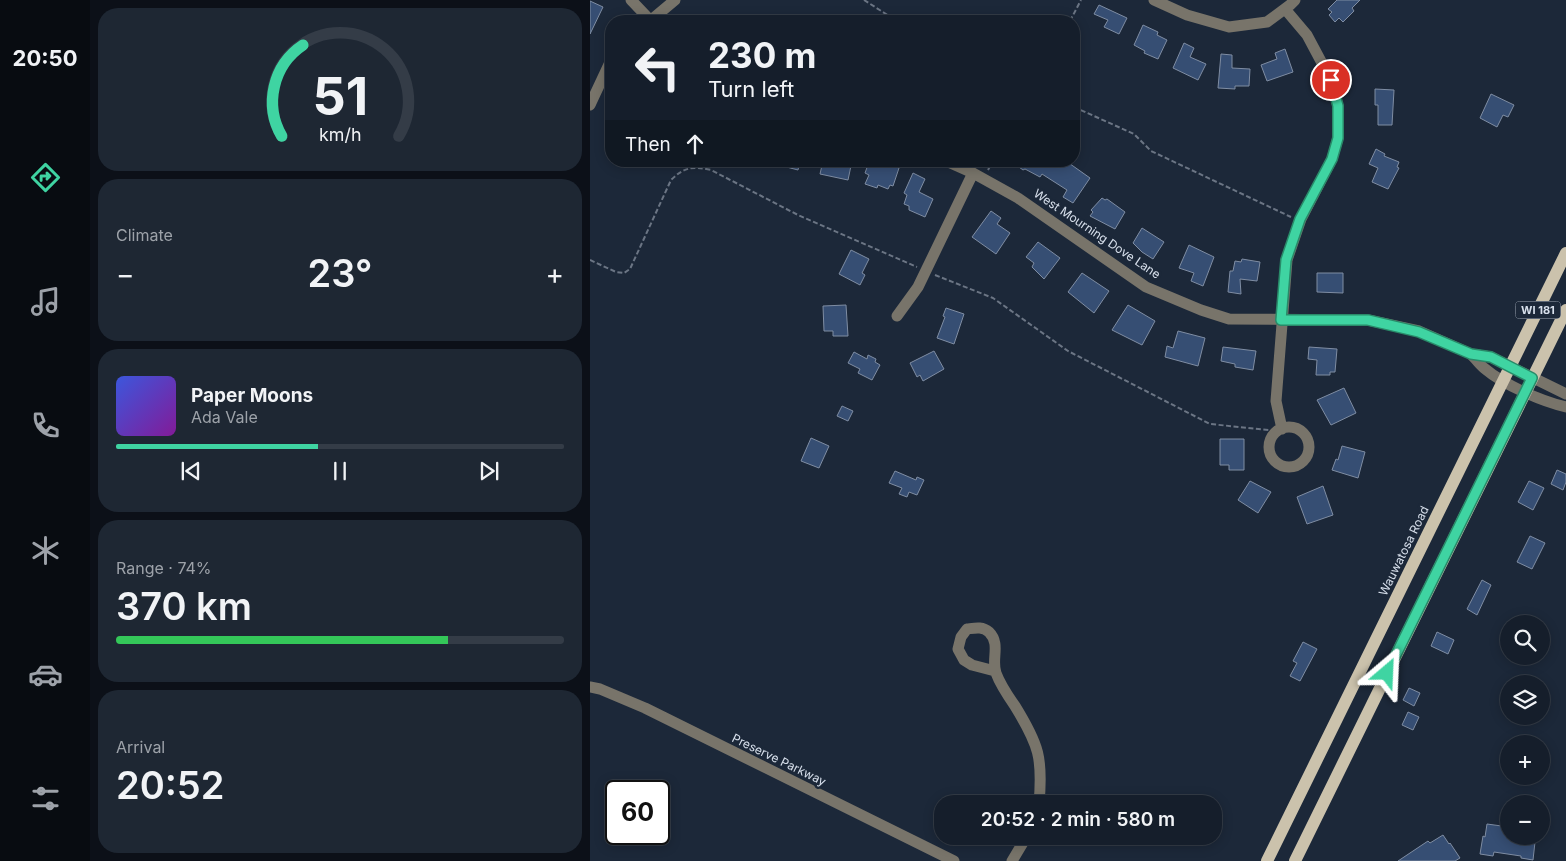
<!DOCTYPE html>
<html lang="en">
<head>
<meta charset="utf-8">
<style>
  :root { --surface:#151e2b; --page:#1e2733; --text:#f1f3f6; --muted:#9da2a9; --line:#343c47; --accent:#3fd4a2 }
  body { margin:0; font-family:Inter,sans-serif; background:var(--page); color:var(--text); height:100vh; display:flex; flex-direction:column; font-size:19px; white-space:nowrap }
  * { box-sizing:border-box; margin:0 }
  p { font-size:16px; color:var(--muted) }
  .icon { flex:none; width:28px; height:28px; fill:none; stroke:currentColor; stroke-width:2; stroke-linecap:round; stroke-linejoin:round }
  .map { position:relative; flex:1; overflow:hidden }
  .details { display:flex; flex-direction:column; gap:8px; padding:8px; background:#0c1018; width:500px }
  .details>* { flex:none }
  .guide { position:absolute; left:15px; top:15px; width:475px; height:152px; border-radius:20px; box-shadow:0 2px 12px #0003,0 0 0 1px var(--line); background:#151e2b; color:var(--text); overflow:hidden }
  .controls { position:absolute; left:910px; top:615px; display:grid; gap:10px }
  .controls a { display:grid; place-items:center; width:50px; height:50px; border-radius:50%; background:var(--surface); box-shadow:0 2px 12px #0003,0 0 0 1px var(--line); font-size:25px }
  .speed { position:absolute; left:15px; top:780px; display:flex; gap:10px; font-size:25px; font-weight:700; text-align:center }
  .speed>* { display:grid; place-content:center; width:65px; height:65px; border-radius:50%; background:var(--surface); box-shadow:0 2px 12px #0003,0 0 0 1px var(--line); line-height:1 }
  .speed .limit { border:2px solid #111; border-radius:8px; background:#fff; color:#111 }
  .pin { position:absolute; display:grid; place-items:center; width:42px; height:42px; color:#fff; margin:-21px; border:2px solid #fff; border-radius:50%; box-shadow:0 1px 5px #0007 }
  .me { position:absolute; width:55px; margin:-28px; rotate:26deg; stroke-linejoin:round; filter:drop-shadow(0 0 4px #0008) }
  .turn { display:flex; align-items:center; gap:18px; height:105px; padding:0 20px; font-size:22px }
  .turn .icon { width:65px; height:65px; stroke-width:2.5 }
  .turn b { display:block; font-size:35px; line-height:42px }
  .then { display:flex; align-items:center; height:48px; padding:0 20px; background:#0003; gap:10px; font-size:19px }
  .big { font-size:38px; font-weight:600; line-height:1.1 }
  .details .card { flex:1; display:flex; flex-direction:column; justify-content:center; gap:8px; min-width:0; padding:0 18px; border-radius:20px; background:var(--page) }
  .details .dial { align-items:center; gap:0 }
  .dial svg { height:130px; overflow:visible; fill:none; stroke:var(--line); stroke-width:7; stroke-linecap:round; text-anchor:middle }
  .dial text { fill:var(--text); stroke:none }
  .song { display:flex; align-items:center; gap:15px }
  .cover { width:60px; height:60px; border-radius:8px; background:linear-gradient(135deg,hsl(230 70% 55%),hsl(290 70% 35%)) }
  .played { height:5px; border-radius:2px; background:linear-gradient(90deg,var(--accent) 45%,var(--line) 45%) }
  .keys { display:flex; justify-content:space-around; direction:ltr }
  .heat { display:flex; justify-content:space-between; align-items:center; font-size:28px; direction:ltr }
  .charge { height:8px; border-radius:4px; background:linear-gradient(90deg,#34c759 74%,var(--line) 0) }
  .trip { position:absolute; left:344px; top:795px; width:288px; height:50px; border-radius:20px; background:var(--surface); box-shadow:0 2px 12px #0003,0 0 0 1px var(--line); font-weight:600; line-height:50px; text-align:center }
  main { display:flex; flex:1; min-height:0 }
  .menu { display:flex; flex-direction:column; width:90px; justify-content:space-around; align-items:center; background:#080c11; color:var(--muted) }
  .menu .icon { width:35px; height:35px }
  .menu .selected { color:var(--accent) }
  .menu b { font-size:22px; color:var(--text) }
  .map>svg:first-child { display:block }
  .building { fill:#364e73; stroke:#7f8da3 }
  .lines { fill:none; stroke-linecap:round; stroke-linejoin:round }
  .path { stroke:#6b7584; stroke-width:2; stroke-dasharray:5 2.5; stroke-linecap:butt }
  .minor { stroke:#78746a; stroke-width:11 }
  .major { stroke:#cbc2ac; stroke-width:12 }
  .route-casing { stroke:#298a69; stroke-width:12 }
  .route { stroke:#3fd4a2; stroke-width:9 }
  .labels { text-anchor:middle; stroke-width:5; stroke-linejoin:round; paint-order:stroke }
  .shield { fill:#1c2839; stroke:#a0a9b6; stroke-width:1 }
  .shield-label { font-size:11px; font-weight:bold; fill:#d8e0ec }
  .street-label { font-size:12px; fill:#d8e0ec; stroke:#1c2839 }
</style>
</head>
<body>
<main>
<nav class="menu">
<b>20:50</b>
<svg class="icon selected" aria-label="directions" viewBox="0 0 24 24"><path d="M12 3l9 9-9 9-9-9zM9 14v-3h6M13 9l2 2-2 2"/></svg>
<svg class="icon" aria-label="music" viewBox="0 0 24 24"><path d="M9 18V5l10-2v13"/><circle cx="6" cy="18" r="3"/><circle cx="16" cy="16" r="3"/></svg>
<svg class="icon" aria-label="phone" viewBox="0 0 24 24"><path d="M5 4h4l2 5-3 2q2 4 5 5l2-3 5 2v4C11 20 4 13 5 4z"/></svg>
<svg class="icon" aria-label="climate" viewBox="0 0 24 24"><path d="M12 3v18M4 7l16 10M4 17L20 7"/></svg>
<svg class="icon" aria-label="car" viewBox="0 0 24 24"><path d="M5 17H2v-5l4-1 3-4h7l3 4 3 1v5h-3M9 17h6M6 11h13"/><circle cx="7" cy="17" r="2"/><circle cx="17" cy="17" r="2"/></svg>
<svg class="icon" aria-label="filters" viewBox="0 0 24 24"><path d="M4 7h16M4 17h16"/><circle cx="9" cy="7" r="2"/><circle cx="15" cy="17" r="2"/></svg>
</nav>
<section class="details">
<div class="card dial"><svg viewBox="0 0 100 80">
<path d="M14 69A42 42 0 1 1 86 69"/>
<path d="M14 69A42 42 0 0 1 27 13" stroke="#3fd4a2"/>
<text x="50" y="56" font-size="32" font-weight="700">51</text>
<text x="50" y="72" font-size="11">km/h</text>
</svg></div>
<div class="card"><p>Climate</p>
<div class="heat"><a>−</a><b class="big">23°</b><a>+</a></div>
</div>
<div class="card">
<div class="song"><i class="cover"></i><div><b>Paper Moons</b><p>Ada Vale</p></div></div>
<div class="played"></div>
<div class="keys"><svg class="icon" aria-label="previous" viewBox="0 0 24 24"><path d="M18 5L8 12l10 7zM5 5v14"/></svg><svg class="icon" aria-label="pause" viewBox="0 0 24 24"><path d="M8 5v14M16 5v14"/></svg><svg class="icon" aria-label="next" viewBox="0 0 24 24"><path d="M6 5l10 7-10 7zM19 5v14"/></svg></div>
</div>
<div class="card"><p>Range · 74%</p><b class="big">370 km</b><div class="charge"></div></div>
<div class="card"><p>Arrival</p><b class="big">20:52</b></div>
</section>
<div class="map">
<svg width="976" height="861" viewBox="0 0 976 861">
  <rect width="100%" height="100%" fill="#1c2839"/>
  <!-- building -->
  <path class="building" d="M747,0H770L762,8L764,11L753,22L749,18L745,22L739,15L742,12L738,9Z
    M0,1L13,7L0,34Z
    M509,5L537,18L529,34L514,27L518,20L504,14Z
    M553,25L568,32L567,35L577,40L568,59L554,53L555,51L544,45Z
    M594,43L604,48L600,57L616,64L608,80L583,68Z
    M695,49L703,72L677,81L671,65L687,59L685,53Z
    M631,54L642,55V68L660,69L659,86H645V89L628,88Z
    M785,89L804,90L802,125H788V105H785Z
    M901,94L924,105L918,117L913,115L907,127L890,118Z
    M786,149L795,154L794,156L809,162L807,167L809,168L798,189L782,182L788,168L779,164Z
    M185,161H210L208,170L185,164Z
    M233,161H262L258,180L230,174Z
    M285,161L293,165L294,163L298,166L301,164L309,168L303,186L300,185L298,189L288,185L287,188L275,184L279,175L275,173L279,162L284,163Z
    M421,161H476L500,178L483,203L473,197L477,190L452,174L450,177L435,169L433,170Z
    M323,173L335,179L329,192L343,199L335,217L319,210V206L314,204L317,195L314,193Z
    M512,198L515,200L517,199L535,212L525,229L500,216L503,212L501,210Z
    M401,211L411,218L407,224L420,233L406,254L382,237Z
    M552,228L574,242L563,259L552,252L543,243Z
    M448,242L470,258L454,279L442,267L444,263L436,257Z
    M599,245L624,257L613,286L601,281L604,273L589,268Z
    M261,250L279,259L272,273L275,275L270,285L249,274Z
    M652,259L670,262L667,281L650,279L651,294L638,292L640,271H643L645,261L651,262Z
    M492,273L519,291L504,313L478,292Z
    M727,273H753V293L727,292Z
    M256,305L258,336H243V331H234L233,306Z
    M538,305L565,321L552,345L522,330Z
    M356,308L374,314L364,344L347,338L355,317L353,316Z
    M588,331L615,338L608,366L575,357L577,346L583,348Z
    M633,347L666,351L663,370L645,367V364L631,361Z
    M719,347L747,349L745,372H740V375H726L727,360L718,359Z
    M344,351L354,369L333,381L330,375L327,377L320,363Z
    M264,352L277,359L278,355L286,359L285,362L290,365L282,380L268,373L270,369L258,363Z
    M754,388L766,413L741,425L727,400Z
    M252,406L263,411L258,421L247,416Z
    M221,438L239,446L229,468L211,461Z
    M630,439H654V470H639V465H630Z
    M752,446L775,452L768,478L742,470L746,459L748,460Z
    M967,470L976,474V482L973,490L961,484Z
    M305,471L326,480L327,477L334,480L327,495L319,492L317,497L309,494L312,488L299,483Z
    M660,481L681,492L668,513L648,500Z
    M939,481L954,488L943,510L928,502Z
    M733,486L743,515L717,524L707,497Z
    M940,536L955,543L942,569L927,562Z
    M892,580L901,585L887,615L877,609Z
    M847,632L864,640L858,654L841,646Z
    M713,642L727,649L710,681L700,676L707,663L703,661Z
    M819,688L830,693L824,706L813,700Z
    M818,712L829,717L823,730L812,725Z
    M897,824L919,827V836H943L942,842H945L943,860L931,858V856L904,852L903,856L890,854L893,836L895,837Z
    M853,835L859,844L860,843L870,858L865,861H808L838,841L840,843Z"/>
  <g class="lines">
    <!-- path -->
    <path class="path" d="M274,0L307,21
      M480,21L491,0
      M484,107L544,134L561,151L701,217
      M398,170L403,161
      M0,260L26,272L34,273L40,269L81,180C94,167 103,166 121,170L208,215L327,267
      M345,275L403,298L478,351L620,424L679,430L683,432"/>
    <!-- minor -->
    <path class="minor" d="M41,0L61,21
      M564,0L597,15L639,27L677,22L700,5L705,0
      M60,21L85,0
      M0,105L21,60
      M356,161L383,173L428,198L556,287L611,310L639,319L778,320L829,331L881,354
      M307,316L328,287L383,173
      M976,394L901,357L881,354C885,358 889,364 894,368C914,385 951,401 976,407
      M679 447a20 20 0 1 1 40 0a20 20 0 1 1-40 0Z
      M692,429L686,401L697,260L711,219L742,159L748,138V106L741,80L717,35L695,9
      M405,671L382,665L374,660L368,649L371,637L377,629C385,628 392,626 399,632C411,644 401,659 406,673C410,684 418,696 425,706C449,745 453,758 449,804
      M0,687L10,689L55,708L364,861
      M422,861L437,836"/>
    <!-- major -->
    <path class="major" d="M677,861L976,253
      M705,861L976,310"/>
  </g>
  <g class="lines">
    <!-- route casing -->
    <g class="route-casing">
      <path id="route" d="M741,80L748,106V138L742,159L710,219L696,260L691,320H778L829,332L881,354L901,357L942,378L797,673"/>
    </g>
    <!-- route -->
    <use href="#route" class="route"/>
  </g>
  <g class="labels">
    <!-- shield labels -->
    <rect class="shield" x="925.5" y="301.5" width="45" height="17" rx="4"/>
    <g class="shield-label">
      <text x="948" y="314">WI 181</text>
    </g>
    <!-- street labels -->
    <g class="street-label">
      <text transform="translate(507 234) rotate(34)" y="4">West Mourning Dove Lane</text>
      <text transform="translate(814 551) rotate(-64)" y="4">Wauwatosa Road</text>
      <text transform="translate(189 760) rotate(26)" y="4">Preserve Parkway</text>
    </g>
  </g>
</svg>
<div class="controls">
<a><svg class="icon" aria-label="search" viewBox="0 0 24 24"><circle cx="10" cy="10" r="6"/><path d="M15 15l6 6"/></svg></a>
<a><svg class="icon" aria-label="layers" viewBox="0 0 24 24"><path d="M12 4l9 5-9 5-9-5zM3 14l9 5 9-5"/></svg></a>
<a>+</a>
<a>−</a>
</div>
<div class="speed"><div class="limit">60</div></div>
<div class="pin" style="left:741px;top:80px;background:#d93025"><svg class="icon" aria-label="arrive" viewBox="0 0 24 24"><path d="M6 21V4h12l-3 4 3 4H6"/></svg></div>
<svg class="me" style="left:797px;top:673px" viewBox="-20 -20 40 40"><path d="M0-17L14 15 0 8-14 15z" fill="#3fd4a2" stroke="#fff" stroke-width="4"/></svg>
<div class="trip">20:52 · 2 min · 580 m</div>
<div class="guide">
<div class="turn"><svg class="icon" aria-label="left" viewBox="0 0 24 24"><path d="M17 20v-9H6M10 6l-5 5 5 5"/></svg><div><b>230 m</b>Turn left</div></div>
<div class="then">Then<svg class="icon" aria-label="ahead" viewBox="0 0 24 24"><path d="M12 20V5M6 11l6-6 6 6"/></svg></div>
</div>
</div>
</main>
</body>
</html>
